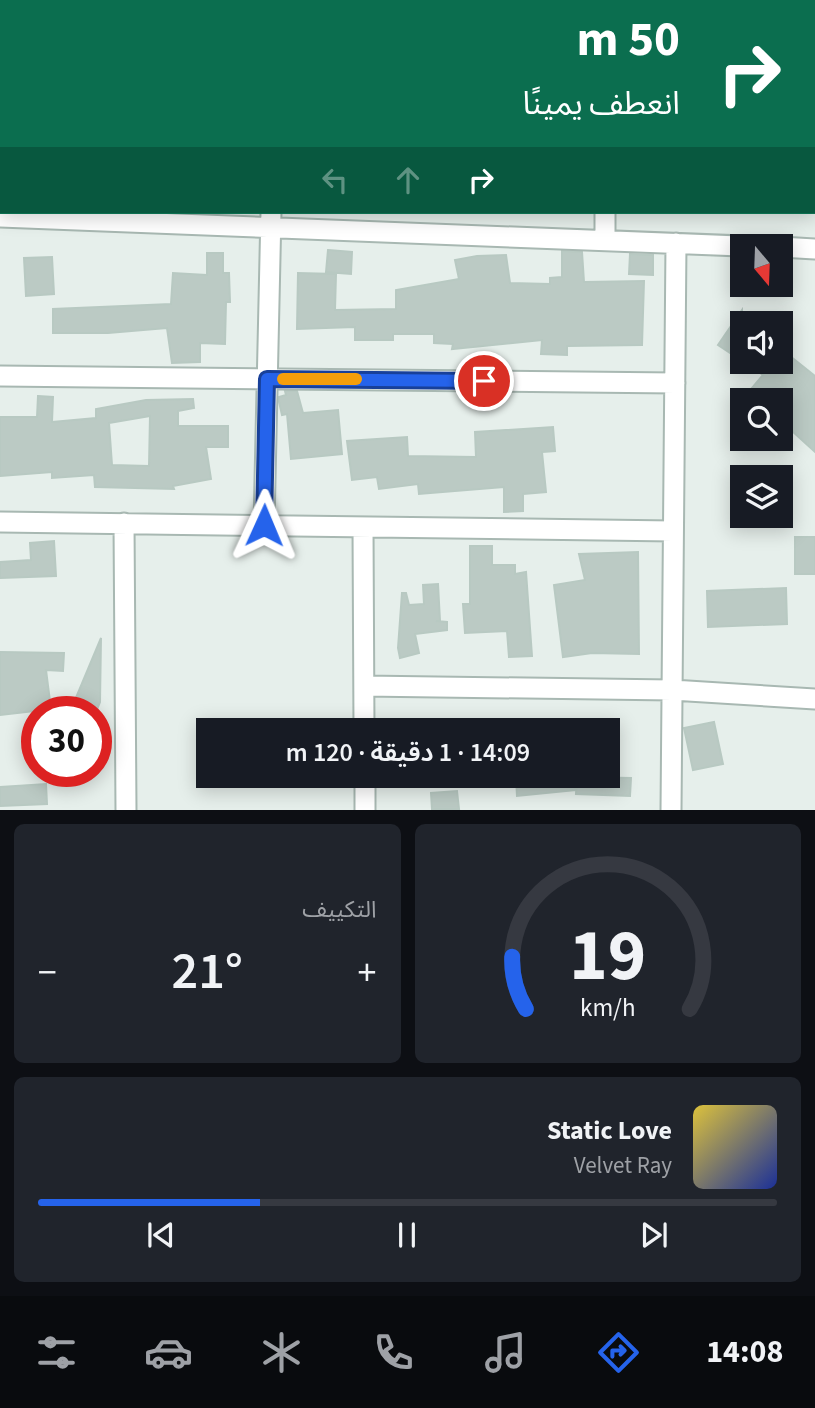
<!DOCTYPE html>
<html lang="ar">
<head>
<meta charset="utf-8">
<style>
  :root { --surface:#171b24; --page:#20242c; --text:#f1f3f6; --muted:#9ea1a6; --line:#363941; --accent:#2563eb }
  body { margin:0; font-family:"Source Sans 3","Noto Sans Arabic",sans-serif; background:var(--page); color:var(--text); direction:rtl; height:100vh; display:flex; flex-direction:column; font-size:26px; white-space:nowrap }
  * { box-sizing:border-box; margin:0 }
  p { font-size:23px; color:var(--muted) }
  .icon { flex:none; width:38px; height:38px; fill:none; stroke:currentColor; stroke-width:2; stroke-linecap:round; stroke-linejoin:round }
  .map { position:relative; height:810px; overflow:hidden; direction:ltr }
  .drawer { display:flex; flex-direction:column; gap:14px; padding:14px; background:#0d0f14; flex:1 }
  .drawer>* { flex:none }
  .hud { position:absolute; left:0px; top:0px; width:816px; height:214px; box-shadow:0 4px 18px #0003; direction:rtl; background:#0b6e4f; color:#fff; overflow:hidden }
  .needle { width:46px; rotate:161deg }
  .buttons { position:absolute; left:730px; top:234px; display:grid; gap:14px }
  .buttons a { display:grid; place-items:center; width:63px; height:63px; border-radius:0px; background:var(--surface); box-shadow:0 4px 18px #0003; font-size:35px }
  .speed { position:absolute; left:21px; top:696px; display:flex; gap:14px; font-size:35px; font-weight:700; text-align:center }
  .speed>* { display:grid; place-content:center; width:91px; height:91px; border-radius:50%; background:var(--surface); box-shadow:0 4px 18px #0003; line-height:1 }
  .speed .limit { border:10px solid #d22; background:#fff; color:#111 }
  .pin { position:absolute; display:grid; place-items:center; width:60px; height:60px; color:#fff; margin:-30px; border:4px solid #fff; border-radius:50%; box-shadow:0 2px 7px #0007 }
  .me { position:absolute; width:77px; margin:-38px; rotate:1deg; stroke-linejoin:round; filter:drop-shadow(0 0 5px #0008) }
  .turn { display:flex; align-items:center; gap:24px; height:147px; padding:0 21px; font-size:32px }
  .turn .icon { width:91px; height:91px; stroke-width:2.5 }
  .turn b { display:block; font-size:49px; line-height:60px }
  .lanes { display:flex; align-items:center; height:66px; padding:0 21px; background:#0003; justify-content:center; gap:35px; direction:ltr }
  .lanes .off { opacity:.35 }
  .big { font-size:52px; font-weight:600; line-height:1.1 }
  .drawer .tile { flex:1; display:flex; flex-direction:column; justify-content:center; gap:10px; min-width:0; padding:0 24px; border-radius:10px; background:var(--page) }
  .drawer .dial { align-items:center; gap:0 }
  .dial svg { height:182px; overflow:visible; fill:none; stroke:var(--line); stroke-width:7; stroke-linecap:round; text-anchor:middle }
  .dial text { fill:var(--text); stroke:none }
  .song { display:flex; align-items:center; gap:21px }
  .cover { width:84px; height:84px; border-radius:10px; background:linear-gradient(135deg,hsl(50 70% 55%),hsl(230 70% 35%)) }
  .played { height:7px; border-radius:4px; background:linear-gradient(90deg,var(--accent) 30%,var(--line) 30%) }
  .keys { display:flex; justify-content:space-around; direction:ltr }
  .heat { display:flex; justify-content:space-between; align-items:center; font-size:38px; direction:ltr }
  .drawer .tiles { flex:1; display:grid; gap:14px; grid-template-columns:1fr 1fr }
  .tile:last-child { grid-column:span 2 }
  .trip { position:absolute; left:196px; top:718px; width:424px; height:70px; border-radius:0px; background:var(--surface); box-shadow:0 4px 18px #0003; font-weight:600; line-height:70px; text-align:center; direction:rtl }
  .tab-bar { display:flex; height:112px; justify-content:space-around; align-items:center; background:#090b0e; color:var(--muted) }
  .tab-bar .icon { width:49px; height:49px }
  .tab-bar .selected { color:var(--accent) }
  .tab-bar b { font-size:32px; color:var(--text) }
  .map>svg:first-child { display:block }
  .building { fill:#bbcac4; stroke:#b8c9c2; stroke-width:2; fill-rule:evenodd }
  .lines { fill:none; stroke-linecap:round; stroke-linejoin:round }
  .street-casing { stroke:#a8b8b2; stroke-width:23 }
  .street { stroke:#fff; stroke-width:19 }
  .route-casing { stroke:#184099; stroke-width:18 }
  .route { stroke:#2563eb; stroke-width:12 }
  .slow { stroke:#f59e0b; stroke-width:12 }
</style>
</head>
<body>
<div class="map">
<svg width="815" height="810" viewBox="0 0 815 810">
  <rect width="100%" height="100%" fill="#e6efeb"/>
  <!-- building -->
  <path class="building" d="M328,250L352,252L351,274L326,272Z
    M562,251L582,252L584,282L644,281L642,345L567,346V355L541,354L542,340L452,349L453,344L434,343V334H393V340H355V327L297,329L298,273L336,274L335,310L396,309V290L459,279L455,260L477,256L506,255L510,283L550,284V278L562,277Z
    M207,253H223V273H229L230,302H226L225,344L200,343V362L172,363L167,328L108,333H53V309L171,304L173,273L207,275Z
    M630,254L653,255V275L629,274Z
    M52,257L54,294L26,296L24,258Z
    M742,310V361L718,345Z
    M780,348L815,376V452L780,420V401H741L763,375L744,362H780Z
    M285,391H297L303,413L338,410L342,454L291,459L287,414L282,415L279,402V397L286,395Z
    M38,396L53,397L52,422L96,418V409L146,400L193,399L194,408L178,411V426H228V447H206L211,479L173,486L174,489L95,487L94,475L52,478V472L0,476V417H37ZM150,416L149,466L112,465L109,423Z
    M553,427L555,451L542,452L546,492L523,494V511L504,512V487L419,494L418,484L379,489L377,477L352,480L347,441L407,437L408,456L476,457L475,432Z
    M795,537H815V574H795Z
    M54,541L56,576L0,578V562L31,560L30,543Z
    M470,546H492V565H515V574L526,572L532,656L509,657L507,631L465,633L463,604H470Z
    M638,552L639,654L592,653L563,657L554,585L585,580L579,554Z
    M438,584L440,621H436L447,622V630L415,634L419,653L400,658L398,648L402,593H406L409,605L424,604L423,585Z
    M786,588L787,624L708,627L707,591Z
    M101,638L100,702L96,712H70Z
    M0,652L64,653L63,671L46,670L51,709L0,715Z
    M714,722L723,764L693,770L684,728Z
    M537,775H573L575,790L517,796L516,777Z
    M577,777L631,778L630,796L576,794Z
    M46,784L47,804L0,806V787Z
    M457,791L459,809H432L431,793Z"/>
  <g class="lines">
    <!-- street casing -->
    <g class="street-casing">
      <path id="street" d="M275,2V0
        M607,2V0
        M0,77H2
        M814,95H815
        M0,217L767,247
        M605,240V212
        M780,247L815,249
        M0,376L675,383
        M0,522L673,531
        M124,523L126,810
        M264,525L271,212
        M363,527L364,730
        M364,686L672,690L815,699
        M365,775V810
        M671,810L676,243"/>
    </g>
    <!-- street -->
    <use href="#street" class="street"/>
  </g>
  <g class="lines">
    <!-- route casing -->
    <g class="route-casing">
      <path id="route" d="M264,525L267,379L484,381"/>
    </g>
    <!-- route -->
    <use href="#route" class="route"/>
    <!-- slow -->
    <path class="slow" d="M283,379H356"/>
  </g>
</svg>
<div class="buttons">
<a><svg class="needle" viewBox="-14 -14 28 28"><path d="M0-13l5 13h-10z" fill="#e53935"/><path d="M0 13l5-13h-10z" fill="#9ea1a6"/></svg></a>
<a><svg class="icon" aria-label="sound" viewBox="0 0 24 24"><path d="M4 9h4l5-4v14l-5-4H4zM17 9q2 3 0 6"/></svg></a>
<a><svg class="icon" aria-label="search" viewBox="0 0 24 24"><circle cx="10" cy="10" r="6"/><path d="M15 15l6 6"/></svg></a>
<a><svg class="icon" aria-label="layers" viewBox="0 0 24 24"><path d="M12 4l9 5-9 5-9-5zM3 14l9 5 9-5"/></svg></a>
</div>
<div class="speed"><div class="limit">30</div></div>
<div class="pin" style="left:484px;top:381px;background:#d93025"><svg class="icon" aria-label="arrive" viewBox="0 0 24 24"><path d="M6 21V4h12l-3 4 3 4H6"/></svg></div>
<svg class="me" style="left:264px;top:525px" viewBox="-20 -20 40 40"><path d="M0-17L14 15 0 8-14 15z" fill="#2563eb" stroke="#fff" stroke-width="4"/></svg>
<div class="trip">14:09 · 1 دقيقة · 120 m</div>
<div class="hud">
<div class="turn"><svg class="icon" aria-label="right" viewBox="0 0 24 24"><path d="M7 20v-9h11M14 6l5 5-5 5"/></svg><div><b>50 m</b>انعطف يمينًا</div></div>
<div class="lanes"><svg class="icon off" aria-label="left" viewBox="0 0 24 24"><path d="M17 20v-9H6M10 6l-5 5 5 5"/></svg><svg class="icon off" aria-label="ahead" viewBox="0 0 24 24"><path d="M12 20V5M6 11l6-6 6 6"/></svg><svg class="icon" aria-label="right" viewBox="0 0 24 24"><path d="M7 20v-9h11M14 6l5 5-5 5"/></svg></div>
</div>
</div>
<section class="drawer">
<div class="tiles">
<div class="tile dial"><svg viewBox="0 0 100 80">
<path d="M14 69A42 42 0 1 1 86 69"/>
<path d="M14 69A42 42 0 0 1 8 46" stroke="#2563eb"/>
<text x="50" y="56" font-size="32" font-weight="700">19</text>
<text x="50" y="72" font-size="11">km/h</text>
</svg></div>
<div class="tile"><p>التكييف</p>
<div class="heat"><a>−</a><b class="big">21°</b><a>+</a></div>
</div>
<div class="tile">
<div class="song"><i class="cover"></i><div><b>Static Love</b><p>Velvet Ray</p></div></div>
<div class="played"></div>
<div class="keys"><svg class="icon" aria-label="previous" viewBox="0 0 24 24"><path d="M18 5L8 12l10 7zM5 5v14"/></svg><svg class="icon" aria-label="pause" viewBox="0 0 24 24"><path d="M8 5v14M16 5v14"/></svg><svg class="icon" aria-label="next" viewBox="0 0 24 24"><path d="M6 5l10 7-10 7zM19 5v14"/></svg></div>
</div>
</div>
</section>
<nav class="tab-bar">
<b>14:08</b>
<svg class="icon selected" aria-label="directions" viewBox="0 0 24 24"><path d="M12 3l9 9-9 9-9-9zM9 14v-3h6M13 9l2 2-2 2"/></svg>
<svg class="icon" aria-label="music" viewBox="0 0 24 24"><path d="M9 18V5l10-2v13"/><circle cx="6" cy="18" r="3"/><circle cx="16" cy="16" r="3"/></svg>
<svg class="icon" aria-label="phone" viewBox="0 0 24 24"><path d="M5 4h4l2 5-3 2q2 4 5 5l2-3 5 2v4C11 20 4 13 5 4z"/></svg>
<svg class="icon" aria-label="climate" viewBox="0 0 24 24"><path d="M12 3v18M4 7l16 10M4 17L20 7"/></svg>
<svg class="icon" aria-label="car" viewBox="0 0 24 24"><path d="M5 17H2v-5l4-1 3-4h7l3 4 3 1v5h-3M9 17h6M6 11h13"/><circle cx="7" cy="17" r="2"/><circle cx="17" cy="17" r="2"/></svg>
<svg class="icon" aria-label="filters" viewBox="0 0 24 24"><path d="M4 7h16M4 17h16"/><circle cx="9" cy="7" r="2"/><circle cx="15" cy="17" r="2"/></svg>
</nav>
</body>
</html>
